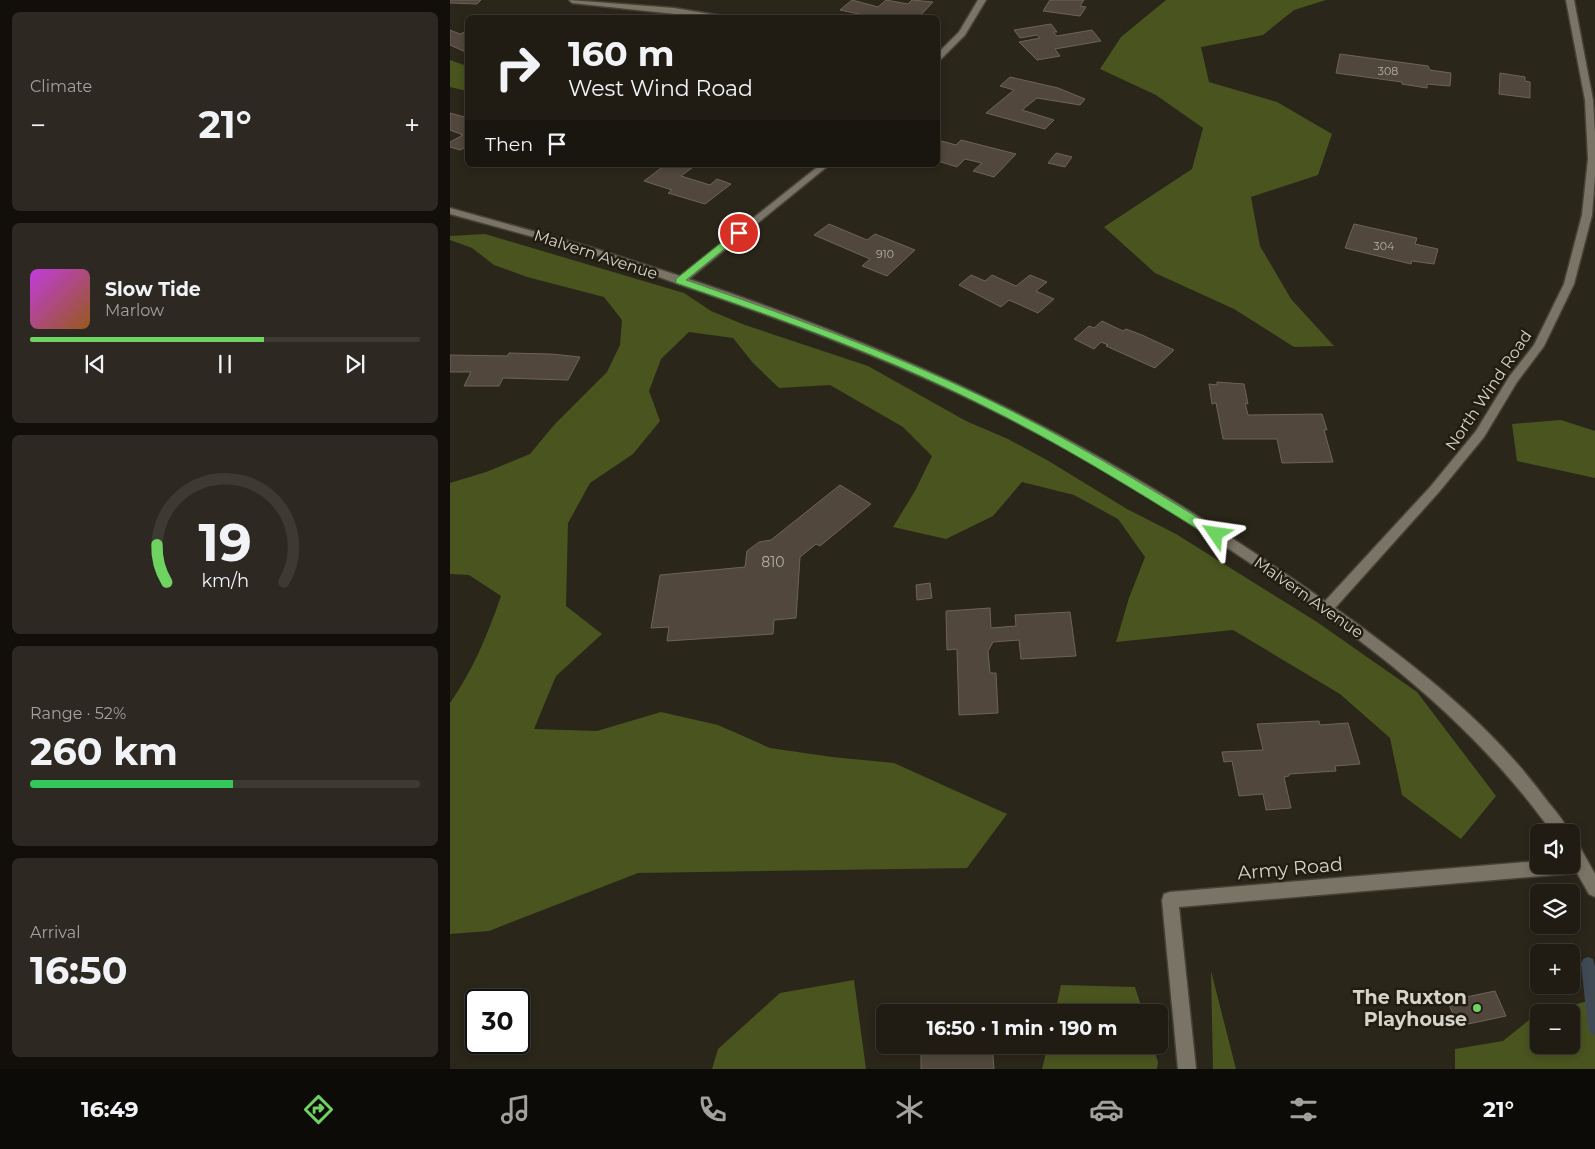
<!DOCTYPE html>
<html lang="en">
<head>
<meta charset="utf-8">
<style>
  :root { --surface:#201c14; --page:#2d2922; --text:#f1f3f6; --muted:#a2a1a0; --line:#3d3a34; --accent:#6ed360 }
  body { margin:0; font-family:Montserrat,sans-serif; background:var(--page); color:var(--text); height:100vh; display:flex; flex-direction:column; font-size:19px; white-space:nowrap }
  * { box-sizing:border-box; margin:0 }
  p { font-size:16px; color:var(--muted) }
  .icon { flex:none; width:28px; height:28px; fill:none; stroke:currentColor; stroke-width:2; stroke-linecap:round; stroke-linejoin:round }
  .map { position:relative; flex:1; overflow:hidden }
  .side { display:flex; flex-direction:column; gap:12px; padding:12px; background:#120f0b; width:450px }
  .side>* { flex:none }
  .top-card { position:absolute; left:15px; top:15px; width:475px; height:152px; border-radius:8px; box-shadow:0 2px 8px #0003,0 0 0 1px var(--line); background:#201c14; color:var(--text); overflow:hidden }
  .buttons { position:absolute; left:1080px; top:824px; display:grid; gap:10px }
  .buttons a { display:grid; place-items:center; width:50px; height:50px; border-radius:8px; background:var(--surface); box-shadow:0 2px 8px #0003,0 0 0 1px var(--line); font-size:25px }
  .speed { position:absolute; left:15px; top:989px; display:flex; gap:10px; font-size:25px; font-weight:700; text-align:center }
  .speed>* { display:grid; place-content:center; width:65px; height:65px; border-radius:50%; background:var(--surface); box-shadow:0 2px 8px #0003,0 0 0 1px var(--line); line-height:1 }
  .speed .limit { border:2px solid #111; border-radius:8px; background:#fff; color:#111 }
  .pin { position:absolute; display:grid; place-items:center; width:42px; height:42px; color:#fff; margin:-21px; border:2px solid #fff; border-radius:50%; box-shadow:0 1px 5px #0007 }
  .me { position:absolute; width:55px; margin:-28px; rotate:302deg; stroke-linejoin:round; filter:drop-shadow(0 0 4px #0008) }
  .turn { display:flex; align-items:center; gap:18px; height:105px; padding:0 20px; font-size:22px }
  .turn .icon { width:65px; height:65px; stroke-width:2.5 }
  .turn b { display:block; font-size:35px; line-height:42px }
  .then { display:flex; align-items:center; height:48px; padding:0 20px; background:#0003; gap:10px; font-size:19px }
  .big { font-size:38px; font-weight:700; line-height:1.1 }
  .side .card { flex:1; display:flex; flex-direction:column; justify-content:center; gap:8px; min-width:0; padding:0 18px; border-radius:8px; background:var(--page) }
  .side .dial { align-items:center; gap:0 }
  .dial svg { height:130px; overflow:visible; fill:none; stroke:var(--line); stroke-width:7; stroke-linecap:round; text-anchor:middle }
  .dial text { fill:var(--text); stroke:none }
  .song { display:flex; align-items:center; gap:15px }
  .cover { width:60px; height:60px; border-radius:8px; background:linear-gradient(135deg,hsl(290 70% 55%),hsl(30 70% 35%)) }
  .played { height:5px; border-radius:2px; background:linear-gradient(90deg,var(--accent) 60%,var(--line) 60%) }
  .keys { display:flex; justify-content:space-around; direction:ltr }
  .heat { display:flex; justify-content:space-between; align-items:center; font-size:28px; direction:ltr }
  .charge { height:8px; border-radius:4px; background:linear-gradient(90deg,#34c759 52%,var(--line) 0) }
  .trip { position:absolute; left:426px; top:1004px; width:292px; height:50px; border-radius:8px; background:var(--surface); box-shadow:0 2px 8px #0003,0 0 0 1px var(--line); font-weight:700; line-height:50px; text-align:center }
  .tabs { display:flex; height:80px; justify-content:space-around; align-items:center; background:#0d0b08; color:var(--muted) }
  .tabs .icon { width:35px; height:35px }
  .tabs .selected { color:var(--accent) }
  .tabs b { font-size:22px; color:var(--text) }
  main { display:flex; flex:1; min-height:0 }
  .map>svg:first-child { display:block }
  .green { fill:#4a541f }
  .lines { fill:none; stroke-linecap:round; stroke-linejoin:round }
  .stream { fill:#404a55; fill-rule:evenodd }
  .building { fill:#51473c; stroke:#6f6358 }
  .minor-casing { stroke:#464238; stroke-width:3 }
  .minor { fill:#797465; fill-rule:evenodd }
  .route { fill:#6ed360; stroke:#48893e }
  .poi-dot { fill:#6ed360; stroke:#211d11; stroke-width:2 }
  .labels { text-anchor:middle; stroke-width:5; stroke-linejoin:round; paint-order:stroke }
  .far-number-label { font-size:11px; fill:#b5b0a7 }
  .number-label { font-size:14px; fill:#b5b0a7 }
  .street-label { font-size:16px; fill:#d6d3cb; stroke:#211d11 }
  .near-street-label { font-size:19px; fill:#d6d3cb; stroke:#211d11 }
  .near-poi-label { font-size:19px; font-weight:bold; fill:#d6d3cb; stroke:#211d11; text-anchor:end }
</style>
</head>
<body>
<main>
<section class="side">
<div class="card"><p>Climate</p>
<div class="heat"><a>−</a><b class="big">21°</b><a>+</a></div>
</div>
<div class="card">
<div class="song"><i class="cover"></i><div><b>Slow Tide</b><p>Marlow</p></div></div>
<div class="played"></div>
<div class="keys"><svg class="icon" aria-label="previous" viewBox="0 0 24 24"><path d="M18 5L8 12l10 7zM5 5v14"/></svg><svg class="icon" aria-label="pause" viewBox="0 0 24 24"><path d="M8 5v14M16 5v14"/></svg><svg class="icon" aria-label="next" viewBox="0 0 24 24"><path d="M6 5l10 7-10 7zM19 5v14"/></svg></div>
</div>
<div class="card dial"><svg viewBox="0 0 100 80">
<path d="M14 69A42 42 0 1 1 86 69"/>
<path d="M14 69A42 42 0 0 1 8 46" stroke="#6ed360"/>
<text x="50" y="56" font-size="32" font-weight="700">19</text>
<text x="50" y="72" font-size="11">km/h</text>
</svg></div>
<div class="card"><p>Range · 52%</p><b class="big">260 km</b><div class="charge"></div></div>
<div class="card"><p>Arrival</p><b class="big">16:50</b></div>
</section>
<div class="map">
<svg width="1145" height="1069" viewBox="0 0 1145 1069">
  <rect width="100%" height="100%" fill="#2b261a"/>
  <!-- green -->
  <path class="green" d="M716,0H876L844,10L813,35L751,47L759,82L827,102L882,134L868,175L801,197L810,246L841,299L884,346L844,347L784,309L705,273L654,227L742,169L753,128L706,95L650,69L671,37Z
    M0,60L17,66V91L0,87Z
    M35,234L234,293L261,311L295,325L418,366L516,421L558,439L597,460L677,509L726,534L867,622L967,692L1046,796L1011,839L952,795L940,738L890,694L783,630L666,642L679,598L695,557L668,519L624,495L572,482L543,516L496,539L443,527L465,491L482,456L453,427L380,385L329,388L303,363L283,338L239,332L211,359L199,391L210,421L183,454L140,483L118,523L116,606L152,634L106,676L84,729L147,731L211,712L268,725L320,748L382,757L444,763L557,814L517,868L188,873L39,931L0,934V703C23,670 38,634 51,596L19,575L0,574V483L36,472L80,454L104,425L157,372L170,345L172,320L154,297L77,277L44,265L22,248L0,240V236Z
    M1111,420L1145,431V478L1067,461L1062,424Z
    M761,971L786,1069H763Z
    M404,980L416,1069H262L268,1049L330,993Z
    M611,985L685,987L693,1012H605Z
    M1145,999V1069H1005V1049L1053,1041L1084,1016L1089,1015V1045H1121V1012H1098Z
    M598,1045H703L708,1062L707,1069H592Z"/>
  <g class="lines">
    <!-- stream -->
    <path class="stream" d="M1138,957L1143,959L1145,967V1035L1140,1033L1138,1028L1131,964L1133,959Z"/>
  </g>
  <!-- building -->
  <path class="building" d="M0,0H31L27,4L0,3Z
    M402,0L428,7L436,0L458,4L462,0L483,2L468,18H428L390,10Z
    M600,0H634L630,6L636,7L630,16L593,11Z
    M601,24L607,32H603L607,36L642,30L651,41L605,49L610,56L587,60L569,42L590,38L587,35L570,38L564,30Z
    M0,30L10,34L18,31V53L0,45Z
    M890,54L978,66L980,70L1001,73L1000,86L977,84V88L952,84V82L886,73Z
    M1050,73L1075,77V81L1080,82V98L1049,94Z
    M560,77L608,88L635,99L630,105L587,98L572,110L604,120L595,129L536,113L564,90L550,86Z
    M0,113L18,118V146L10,150L0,147V142L13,135L0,130Z
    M488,140L506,145L511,140L566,154L544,177L523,171L532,163L515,159L507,167L488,161L491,157L488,156Z
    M606,153L622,157L615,167L598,163Z
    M215,165H246L231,176L260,185L267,179L281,184L255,204L218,193L222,190L194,181Z
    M379,224L417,240L425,234L465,250L437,276L412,266L420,259L364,235Z
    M904,224L967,238L965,244L988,249L984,264L962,261L961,264L895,248Z
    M521,275L535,281L542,275L566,286L580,275L597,282L586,291L604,299L588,313L559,300L551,307L509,285Z
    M652,321L673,331L676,329L692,335L724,350L705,368L656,346L658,345L651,342L644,349L624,339L639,326L644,328Z
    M59,353L101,354L130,357L118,380L53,378L49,386H14L21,372H0V355L57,356Z
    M767,382L794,384L798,404L795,403L798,415L872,414L877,430H874L883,462L832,463L827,439H773L766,403L762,404L759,384L767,385Z
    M390,485L421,504L370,546L366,544L350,557L346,618L324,620L323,634L217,641L219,627L201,628L210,575L295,567L297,551L309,542L321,540Z
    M480,583L482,598L467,600L466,585Z
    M540,608L541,628L566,626L565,615L620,612L626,656L571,659L569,640L543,642L538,651L540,673H546L548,713L509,715L507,649L497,650L496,611Z
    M869,721L870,725L898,723L910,764L885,766L886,771L839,774V776L834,777L841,808L816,810L813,794L789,796L782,761L774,762L772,752L813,750L807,724Z
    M1045,991L1056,1016L1009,1026L997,1001Z
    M540,1007V1012H471Z
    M471,1045H542L544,1069H471Z"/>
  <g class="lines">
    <!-- minor casing -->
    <g class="minor-casing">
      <path id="minor" d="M119,0L224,8L285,18H262L122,3Z
        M528,0H536L515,35L491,59H488V53L509,32Z
        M1116,0H1124L1143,100L1145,134V176L1142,215L1124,284L1094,346L1067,382L1034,437L989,492L885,608C961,662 1039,722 1095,798C1103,809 1115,820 1118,832H1102C1021,720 919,643 806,567C727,514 647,463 562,420C455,365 341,322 228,284C203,275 176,264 149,256C100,241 50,228 0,214V208L140,247L230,276L370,165H379L239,279C352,317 465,361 571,415C677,469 778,533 875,601L981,486L1026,431L1059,377L1084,345L1114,284L1132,215L1138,159L1135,100Z
        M1121,840L1127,842L1145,874V897L1139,894L1127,873L729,907L746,1069H728L712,900L714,894L720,892L1089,861V865H1121Z"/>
    </g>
    <!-- minor -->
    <use href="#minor" class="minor"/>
  </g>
  <!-- route -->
  <path class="route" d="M286,231L294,233L236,280C337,315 437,351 533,397C615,436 692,484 770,531V538H762C685,490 608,442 526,402C429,354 328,318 226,283V279Z"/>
  <!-- markers -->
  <circle class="poi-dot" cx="1027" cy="1008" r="5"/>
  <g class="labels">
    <!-- far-number labels -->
    <g class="far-number-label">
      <text x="938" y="75">308</text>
      <text x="934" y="250">304</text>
      <text x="435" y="258">910</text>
    </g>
    <!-- number labels -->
    <g class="number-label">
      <text x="323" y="567">810</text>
    </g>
    <!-- street labels -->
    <g class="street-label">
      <text transform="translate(146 254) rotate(18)" y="6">Malvern Avenue</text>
      <text transform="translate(1038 390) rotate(-56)" y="6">North Wind Road</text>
      <text transform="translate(859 597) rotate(35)" y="6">Malvern Avenue</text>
    </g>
    <!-- near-street labels -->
    <g class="near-street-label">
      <text transform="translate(840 868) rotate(-5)" y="7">Army Road</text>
    </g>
    <!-- near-poi labels -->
    <g class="near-poi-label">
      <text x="1017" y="1004">The Ruxton<tspan x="1017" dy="22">Playhouse</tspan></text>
    </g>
  </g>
</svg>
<div class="buttons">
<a><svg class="icon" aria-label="sound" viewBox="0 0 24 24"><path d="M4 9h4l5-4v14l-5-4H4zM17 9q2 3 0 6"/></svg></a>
<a><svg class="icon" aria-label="layers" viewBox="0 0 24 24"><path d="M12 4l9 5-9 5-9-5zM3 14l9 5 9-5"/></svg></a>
<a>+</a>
<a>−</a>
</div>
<div class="speed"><div class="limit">30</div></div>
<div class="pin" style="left:289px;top:233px;background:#d93025"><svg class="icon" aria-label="arrive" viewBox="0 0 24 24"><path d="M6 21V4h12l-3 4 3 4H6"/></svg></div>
<svg class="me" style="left:766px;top:534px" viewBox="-20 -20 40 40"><path d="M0-17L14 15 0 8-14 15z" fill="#6ed360" stroke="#fff" stroke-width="4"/></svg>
<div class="trip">16:50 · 1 min · 190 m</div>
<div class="top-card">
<div class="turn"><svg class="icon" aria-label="right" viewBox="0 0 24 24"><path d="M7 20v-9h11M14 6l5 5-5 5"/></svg><div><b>160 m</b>West Wind Road</div></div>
<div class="then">Then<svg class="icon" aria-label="arrive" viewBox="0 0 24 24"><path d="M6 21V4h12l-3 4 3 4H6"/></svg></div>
</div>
</div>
</main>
<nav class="tabs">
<b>16:49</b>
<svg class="icon selected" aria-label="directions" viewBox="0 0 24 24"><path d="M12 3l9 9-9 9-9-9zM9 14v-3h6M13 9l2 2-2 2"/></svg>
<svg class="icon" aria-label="music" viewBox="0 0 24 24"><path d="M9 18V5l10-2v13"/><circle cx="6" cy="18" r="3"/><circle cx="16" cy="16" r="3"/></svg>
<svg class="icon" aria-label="phone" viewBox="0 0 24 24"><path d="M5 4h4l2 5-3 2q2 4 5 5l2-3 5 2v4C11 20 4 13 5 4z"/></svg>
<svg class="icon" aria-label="climate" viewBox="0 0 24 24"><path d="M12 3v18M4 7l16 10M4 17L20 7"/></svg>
<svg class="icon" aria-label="car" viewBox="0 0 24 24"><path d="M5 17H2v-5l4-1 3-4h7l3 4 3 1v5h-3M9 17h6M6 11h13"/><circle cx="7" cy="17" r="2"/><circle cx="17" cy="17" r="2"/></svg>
<svg class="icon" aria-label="filters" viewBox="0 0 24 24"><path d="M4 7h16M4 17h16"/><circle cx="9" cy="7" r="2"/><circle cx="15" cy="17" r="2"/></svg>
<b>21°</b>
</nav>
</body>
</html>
